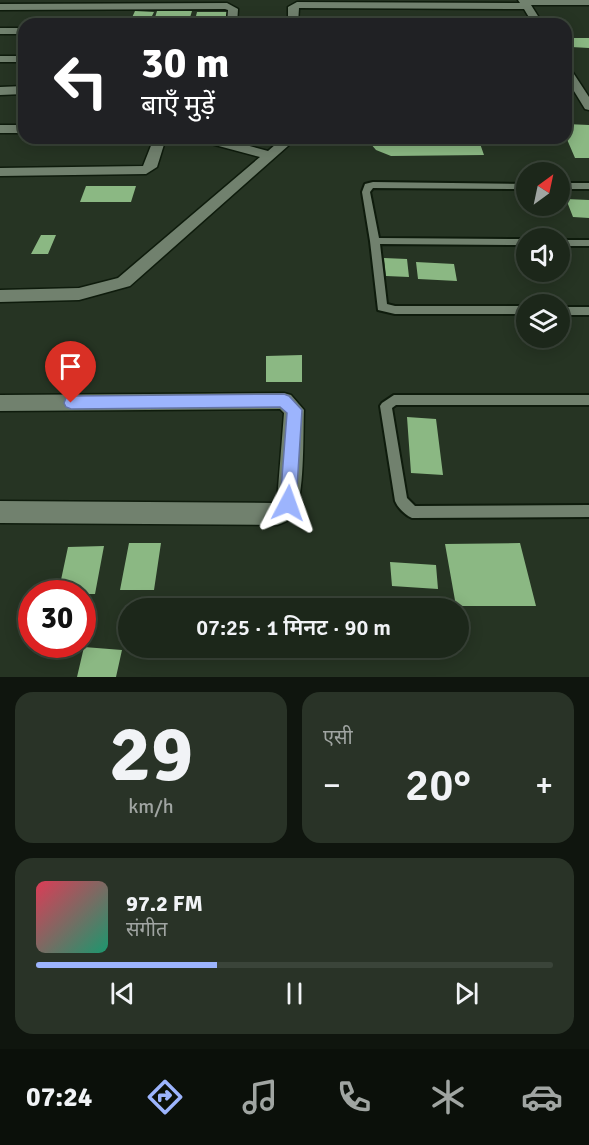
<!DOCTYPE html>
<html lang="hi">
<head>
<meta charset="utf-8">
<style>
  :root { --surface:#1c271a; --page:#293327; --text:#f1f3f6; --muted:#a0a5a2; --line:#3a4439; --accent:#9cb4fd }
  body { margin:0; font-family:Signika,"Noto Sans Devanagari",sans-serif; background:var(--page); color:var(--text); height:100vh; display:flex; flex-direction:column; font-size:22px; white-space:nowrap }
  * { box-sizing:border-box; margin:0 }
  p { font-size:20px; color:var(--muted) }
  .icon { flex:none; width:33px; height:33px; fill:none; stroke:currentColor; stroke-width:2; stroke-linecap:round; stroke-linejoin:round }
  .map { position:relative; height:677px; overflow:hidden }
  .sheet { display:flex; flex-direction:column; gap:15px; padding:15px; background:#0f150e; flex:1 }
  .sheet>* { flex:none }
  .top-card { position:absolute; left:18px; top:18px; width:554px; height:126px; border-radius:18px; box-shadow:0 3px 15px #0003,0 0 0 2px var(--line); background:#202124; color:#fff; overflow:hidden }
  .needle { width:39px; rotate:33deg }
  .fabs { position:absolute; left:516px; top:162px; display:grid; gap:12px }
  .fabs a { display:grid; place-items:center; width:54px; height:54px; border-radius:50%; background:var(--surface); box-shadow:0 3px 15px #0003,0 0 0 2px var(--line); font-size:30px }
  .speed { position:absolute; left:18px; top:580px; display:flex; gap:12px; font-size:30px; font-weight:700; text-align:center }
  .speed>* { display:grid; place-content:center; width:78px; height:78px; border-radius:50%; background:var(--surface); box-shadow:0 3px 15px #0003,0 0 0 2px var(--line); line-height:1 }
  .speed .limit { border:9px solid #d22; background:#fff; color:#111 }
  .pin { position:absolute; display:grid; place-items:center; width:51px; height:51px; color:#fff; margin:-62px -26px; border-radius:50% 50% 50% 0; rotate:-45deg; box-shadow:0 0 6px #0007 }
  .pin .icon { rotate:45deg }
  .me { position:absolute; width:66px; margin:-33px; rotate:4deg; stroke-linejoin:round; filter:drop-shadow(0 0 4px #0008) }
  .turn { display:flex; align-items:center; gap:21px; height:126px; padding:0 24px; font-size:27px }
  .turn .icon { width:78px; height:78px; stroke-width:2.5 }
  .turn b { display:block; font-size:42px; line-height:51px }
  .big { font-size:45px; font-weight:600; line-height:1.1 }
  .sheet .card { flex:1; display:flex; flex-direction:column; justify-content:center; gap:9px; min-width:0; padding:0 21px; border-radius:18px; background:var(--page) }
  .sheet .dial { align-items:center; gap:0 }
  .dial b { font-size:78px; line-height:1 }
  .song { display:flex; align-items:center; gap:18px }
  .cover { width:72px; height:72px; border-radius:9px; background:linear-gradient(135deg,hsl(350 70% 55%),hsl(160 70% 35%)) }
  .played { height:6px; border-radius:3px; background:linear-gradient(90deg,var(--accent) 35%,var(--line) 35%) }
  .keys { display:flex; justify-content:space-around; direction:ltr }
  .heat { display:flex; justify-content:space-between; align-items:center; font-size:33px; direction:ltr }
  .sheet .tiles { flex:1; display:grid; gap:15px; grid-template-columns:1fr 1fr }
  .card:last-child { grid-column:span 2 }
  .trip { position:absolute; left:118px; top:598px; width:351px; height:60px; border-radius:30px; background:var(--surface); box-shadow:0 3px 15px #0003,0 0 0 2px var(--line); font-weight:600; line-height:60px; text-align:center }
  .tabs { display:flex; height:96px; justify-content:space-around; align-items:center; background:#0b100a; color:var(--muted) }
  .tabs .icon { width:42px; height:42px }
  .tabs .active { color:var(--accent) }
  .tabs b { font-size:27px; color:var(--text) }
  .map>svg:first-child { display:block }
  .building { fill:#8bb883 }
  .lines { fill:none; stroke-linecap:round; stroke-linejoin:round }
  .lane-casing { stroke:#0e1b0c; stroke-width:4 }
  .street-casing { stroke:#0e1b0c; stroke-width:3 }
  .lane { fill:#71816e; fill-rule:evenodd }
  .street { fill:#71816e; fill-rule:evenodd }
  .route { fill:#9cb4fd; stroke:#6575a4; stroke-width:1.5 }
</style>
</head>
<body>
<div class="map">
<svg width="589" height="677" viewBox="0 0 589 677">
  <rect width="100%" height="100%" fill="#263423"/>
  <!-- building -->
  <path class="building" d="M135,11L154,12L148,24H129Z
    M157,11H192L188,24H153Z
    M197,12H227L224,24H194Z
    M566,38H589V48L571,47Z
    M566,124L589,125V158H575L566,137Z
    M370,138H382L387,143L396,145H461L459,138H478L484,155L391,156L376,150L370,143Z
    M499,138H549L551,143L500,141Z
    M86,186H136L131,202H80Z
    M566,199L589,200V218L573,217Z
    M41,235H56L48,254H31Z
    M384,258L407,259L409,277L386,276Z
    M416,262L454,264L457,281L418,279Z
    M302,355V382H266V356Z
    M407,417L436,419L443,475L411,473Z
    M129,543H161L154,590H120Z
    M520,543L536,606H456L445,544Z
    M104,546L95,594H58L68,547Z
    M390,562L436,565L438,589L392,586Z
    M84,647L122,650L116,677H77Z"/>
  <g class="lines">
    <!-- lane casing -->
    <g class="lane-casing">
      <path id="lane" d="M373,182L526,184V189L373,188L370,192L379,238L526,239V245L380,244L387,304L395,306H526V314H395L378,310L370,241L362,192L365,184Z
        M560,183H589V189H560Z
        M560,240H589V246H560Z
        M560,307H589V315H560Z
        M394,395H589V405H396L392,408L407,498L415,506L589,505V517L412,518C405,515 398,508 395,501L380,406L382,403Z"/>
    </g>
    <!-- street casing -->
    <g class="street-casing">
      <path id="street" d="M518,0H589V5H531L543,24H533L524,9L299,8L298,24H288V7L297,2L520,3Z
        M227,3L238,9L237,24H227L228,10L225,9L0,10V4Z
        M0,28H24V34H0Z
        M0,56H24V62H0Z
        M566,67L570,68L589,97V110L585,109L566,78Z
        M24,86V94L0,95V87Z
        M0,125H24V133H0Z
        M154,138H166L157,167L146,174L0,176V168L143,166Z
        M199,138H220L268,151L283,138H297L130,286L79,300L0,302V290L79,288L118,278L260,157L200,141Z
        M284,393L291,395L304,410C303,432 305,501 293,516C289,521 283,523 277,525L0,523V501L275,503L277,501L284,413L280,409L0,411V395Z"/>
    </g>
    <!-- lane -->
    <use href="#lane" class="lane"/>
    <!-- street -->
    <use href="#street" class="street"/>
  </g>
  <!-- route -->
  <path class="route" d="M284,394L289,396L302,410L296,503L294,509L288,511L282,509L280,503L287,413L280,407L71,409L66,407L64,403L66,398L71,396Z"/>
</svg>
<div class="fabs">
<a><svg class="needle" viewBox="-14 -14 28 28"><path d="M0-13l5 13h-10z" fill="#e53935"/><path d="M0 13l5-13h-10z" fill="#a0a5a2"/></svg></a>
<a><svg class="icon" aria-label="sound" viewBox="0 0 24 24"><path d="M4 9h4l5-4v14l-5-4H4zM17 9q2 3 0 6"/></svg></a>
<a><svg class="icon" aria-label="layers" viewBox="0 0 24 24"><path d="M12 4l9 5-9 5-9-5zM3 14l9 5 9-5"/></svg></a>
</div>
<div class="speed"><div class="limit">30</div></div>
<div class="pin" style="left:71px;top:403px;background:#d93025"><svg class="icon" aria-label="arrive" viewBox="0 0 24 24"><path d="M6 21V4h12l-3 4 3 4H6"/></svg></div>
<svg class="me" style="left:288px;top:503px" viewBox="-20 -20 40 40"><path d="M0-17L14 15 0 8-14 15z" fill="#9cb4fd" stroke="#fff" stroke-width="4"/></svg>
<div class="trip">07:25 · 1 मिनट · 90 m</div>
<div class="top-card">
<div class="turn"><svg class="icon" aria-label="left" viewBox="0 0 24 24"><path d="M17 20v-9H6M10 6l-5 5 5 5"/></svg><div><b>30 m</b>बाएँ मुड़ें</div></div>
</div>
</div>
<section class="sheet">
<div class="tiles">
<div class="card dial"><b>29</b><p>km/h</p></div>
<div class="card"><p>एसी</p>
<div class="heat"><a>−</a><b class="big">20°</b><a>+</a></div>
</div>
<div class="card">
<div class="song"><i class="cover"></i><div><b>97.2 FM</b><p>संगीत</p></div></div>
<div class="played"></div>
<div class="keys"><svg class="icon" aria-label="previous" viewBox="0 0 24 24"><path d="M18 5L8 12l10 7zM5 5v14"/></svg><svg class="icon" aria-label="pause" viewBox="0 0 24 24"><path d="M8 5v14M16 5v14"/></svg><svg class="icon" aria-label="next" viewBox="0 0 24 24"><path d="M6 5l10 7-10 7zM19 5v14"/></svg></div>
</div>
</div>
</section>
<nav class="tabs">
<b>07:24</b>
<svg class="icon active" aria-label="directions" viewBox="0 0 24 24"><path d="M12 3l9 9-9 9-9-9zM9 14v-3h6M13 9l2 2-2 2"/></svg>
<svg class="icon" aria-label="music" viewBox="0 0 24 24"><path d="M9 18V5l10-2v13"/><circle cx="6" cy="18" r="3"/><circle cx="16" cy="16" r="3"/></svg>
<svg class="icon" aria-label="phone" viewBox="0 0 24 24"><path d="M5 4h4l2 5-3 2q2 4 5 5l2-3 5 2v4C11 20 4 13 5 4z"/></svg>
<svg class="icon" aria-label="climate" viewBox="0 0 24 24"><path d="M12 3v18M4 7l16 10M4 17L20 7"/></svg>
<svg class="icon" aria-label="car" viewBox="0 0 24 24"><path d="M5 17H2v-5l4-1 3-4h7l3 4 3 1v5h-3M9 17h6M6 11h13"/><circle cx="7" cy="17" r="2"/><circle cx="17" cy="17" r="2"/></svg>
</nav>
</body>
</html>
